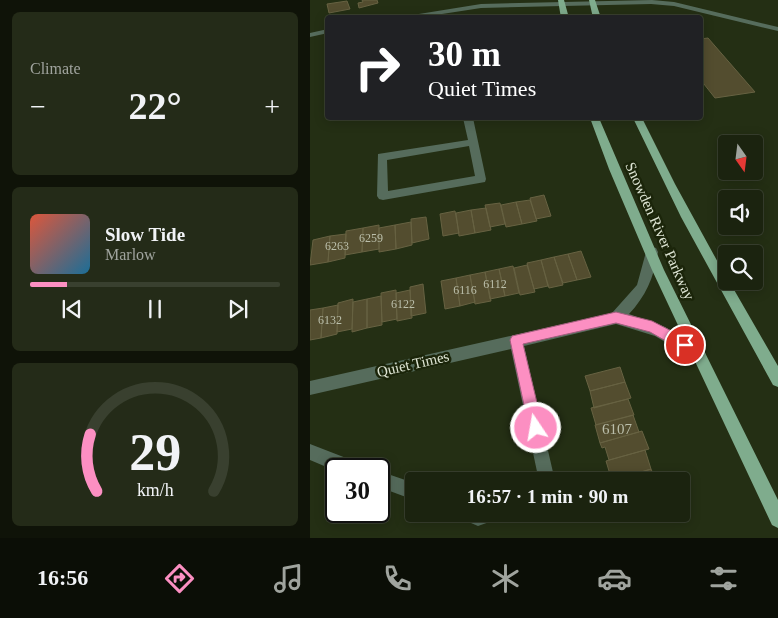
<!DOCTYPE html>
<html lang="en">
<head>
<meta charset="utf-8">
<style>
  :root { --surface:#1b230f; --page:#242b18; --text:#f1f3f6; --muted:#a0a49e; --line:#39402f; --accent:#fc8fc2 }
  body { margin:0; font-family:Georgia,serif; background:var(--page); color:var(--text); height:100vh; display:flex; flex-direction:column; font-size:19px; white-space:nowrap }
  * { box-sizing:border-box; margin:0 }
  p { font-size:16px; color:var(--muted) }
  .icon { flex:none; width:28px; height:28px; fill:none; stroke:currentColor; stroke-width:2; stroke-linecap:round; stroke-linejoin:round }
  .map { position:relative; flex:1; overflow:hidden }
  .details { display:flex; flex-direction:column; gap:12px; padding:12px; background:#0f1308; width:310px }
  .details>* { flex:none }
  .guide { position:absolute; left:15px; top:15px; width:378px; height:105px; border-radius:5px; box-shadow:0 2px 12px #0003,0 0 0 1px var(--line); background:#202124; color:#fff; overflow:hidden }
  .needle { width:32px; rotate:166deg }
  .buttons { position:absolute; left:408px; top:135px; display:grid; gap:10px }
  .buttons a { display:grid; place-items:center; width:45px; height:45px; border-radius:5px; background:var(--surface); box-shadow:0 2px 12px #0003,0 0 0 1px var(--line); font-size:25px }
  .speed { position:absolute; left:15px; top:458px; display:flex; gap:10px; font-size:25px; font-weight:700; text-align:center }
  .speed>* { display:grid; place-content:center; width:65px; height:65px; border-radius:50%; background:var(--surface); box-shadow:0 2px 12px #0003,0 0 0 1px var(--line); line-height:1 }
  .speed .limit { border:2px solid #111; border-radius:8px; background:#fff; color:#111 }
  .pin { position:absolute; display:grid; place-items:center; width:42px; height:42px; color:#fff; margin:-21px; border:2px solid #fff; border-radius:50%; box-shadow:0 1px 5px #0007 }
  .me { position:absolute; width:55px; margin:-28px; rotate:348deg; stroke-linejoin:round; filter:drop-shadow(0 0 4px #0008) }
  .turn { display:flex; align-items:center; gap:18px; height:105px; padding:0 20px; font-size:22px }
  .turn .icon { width:65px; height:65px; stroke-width:2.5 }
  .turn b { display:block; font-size:35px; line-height:42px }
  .big { font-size:38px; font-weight:800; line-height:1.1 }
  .details .tile { flex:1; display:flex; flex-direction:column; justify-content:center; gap:8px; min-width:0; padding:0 18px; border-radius:8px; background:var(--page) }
  .details .dial { align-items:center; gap:0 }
  .dial svg { height:130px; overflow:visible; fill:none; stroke:var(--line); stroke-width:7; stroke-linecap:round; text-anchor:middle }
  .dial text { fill:var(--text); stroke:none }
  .song { display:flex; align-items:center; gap:15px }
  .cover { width:60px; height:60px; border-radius:8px; background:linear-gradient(135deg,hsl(10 70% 55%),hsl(200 70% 35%)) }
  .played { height:5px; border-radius:2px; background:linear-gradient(90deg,var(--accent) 15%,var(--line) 15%) }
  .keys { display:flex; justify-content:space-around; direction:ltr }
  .heat { display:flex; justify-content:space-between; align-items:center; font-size:28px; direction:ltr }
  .trip { position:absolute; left:95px; top:472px; width:285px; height:50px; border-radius:5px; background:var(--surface); box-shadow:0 2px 12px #0003,0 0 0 1px var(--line); font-weight:800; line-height:50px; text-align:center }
  .tabs { display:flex; height:80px; justify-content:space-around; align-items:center; background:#0b0e06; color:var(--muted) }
  .tabs .icon { width:35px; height:35px }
  .tabs .current { color:var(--accent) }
  .tabs b { font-size:22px; color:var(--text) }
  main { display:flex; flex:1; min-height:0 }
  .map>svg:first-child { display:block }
  .building { fill:#534d2f; stroke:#676242 }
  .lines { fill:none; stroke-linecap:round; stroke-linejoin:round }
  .minor { fill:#566c5c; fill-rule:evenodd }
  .major { fill:#7fac8d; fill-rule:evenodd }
  .route { fill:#fc8fc2; stroke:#a45d7e }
  .labels { text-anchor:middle; stroke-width:5; stroke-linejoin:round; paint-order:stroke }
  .number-label { font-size:12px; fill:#bbbfab }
  .street-label { font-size:15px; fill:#dee5d4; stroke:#1b250a }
  .near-number-label { font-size:15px; fill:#bbbfab }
</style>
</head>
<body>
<main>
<section class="details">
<div class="tile"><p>Climate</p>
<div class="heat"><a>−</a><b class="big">22°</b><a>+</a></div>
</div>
<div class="tile">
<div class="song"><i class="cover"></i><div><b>Slow Tide</b><p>Marlow</p></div></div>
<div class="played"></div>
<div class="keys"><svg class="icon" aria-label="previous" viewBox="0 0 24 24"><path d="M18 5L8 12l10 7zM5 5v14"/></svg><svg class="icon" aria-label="pause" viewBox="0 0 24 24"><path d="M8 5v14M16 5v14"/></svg><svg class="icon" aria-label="next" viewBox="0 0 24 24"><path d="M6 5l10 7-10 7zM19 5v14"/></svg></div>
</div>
<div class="tile dial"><svg viewBox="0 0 100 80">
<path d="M14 69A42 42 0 1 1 86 69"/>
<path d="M14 69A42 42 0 0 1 10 34" stroke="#fc8fc2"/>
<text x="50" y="56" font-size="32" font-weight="700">29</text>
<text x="50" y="72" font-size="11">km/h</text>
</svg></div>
</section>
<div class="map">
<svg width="468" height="538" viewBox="0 0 468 538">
  <rect width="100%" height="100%" fill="#242f14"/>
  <!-- building -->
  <path class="building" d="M52,0H67L68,3L49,8L48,3L53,2Z
    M37,1L40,9L19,13L17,4Z
    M398,38L445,92L405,98L390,79V39Z
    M234,195L241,216L226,219L220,198Z
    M220,200L227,221L212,224L206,202Z
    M206,202L212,224L196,227L191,205Z
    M190,203L195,224L180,227L175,205Z
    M176,208L181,230L165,233L161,210Z
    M161,210L165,233L149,236L146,213Z
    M145,211L149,233L133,236L130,214Z
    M116,217L119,239L102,243L101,219Z
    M101,222L102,245L86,249L85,225Z
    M69,225V249L52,252L53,228Z
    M85,225L86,249L69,252V228Z
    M53,228L52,252L35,255L36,231Z
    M36,234L35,258L18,262L20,236Z
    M20,236L18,262L0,265L3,240Z
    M271,251L281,277L267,280L258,254Z
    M258,254L267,280L253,283L244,257Z
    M244,257L253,285L239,288L231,260Z
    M231,260L238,286L224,289L217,263Z
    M217,265L225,292L210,295L204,268Z
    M203,266L209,293L195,296L189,269Z
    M189,269L195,296L180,299L175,272Z
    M175,272L181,301L165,304L160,275Z
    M160,275L165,302L150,306L146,278Z
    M146,278L150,306L135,309L131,281Z
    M113,284L116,313L101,316L100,287Z
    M86,290L87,319L72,322L71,293Z
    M100,290L102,318L87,321L86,293Z
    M71,296L72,325L57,328V299Z
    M43,299L42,329L27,332L28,303Z
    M57,299V328L42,332L43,302Z
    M28,305L27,334L11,338L13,308Z
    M13,308L11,338L0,340V310Z
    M310,367L315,382L280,391L275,376Z
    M315,382L321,398L284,408L280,391Z
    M318,399L324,415L286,425L281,408Z
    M323,415L329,432L290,443L285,425Z
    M332,431L339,449L299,460L295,447L292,448L290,443Z
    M335,450L341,469L302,481L296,461Z
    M341,469L346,481H302Z
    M317,514H341L319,521Z"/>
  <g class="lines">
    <!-- minor -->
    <path class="minor" d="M342,0L364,2L468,27V31L364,6L341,4L171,8L106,18H84L171,4Z
      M18,29V33L0,37V33Z
      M153,118H163L176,179L175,182L73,200L69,199L67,196L68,154L158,140ZM159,146L165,176L78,191L77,160Z
      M342,247L346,248L348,252C344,277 336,296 319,314L355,327L394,350L396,355L394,360L389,362L345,336L306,324L214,346L245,481H229L201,349L0,395V381L302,313L327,285L336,252L338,248Z
      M0,444L49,463L51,469H26V471L0,460Z
      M69,471L104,483V500L69,487Z
      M151,514H188L185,520L168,526L154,520Z"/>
    <!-- major -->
    <path class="major" d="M248,0H254L259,18H251Z
      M279,0H285L291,18H283Z
      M280,118H289L354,270L468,500V528L462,525L342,270L299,169Z
      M323,118H332L365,184L416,277V281H419L468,366V387L463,385L371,217Z"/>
  </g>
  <!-- route -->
  <path class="route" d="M306,312L342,321L379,340L381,345L379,349L375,351L370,349L340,332L306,323L213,344L233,428L231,433L226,435L220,433L200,340L202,336Z"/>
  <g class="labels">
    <!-- number labels -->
    <g class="number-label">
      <text x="61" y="242">6259</text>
      <text x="27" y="250">6263</text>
      <text x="185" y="288">6112</text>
      <text x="155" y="294">6116</text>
      <text x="93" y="308">6122</text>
      <text x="20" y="324">6132</text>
    </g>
    <!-- street labels -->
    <g class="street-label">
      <text transform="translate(350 231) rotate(66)" y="5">Snowden River Parkway</text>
      <text transform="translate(103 364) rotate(-13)" y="5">Quiet Times</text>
    </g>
    <!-- near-number labels -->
    <g class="near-number-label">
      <text x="307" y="434">6107</text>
    </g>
  </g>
</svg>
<div class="buttons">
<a><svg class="needle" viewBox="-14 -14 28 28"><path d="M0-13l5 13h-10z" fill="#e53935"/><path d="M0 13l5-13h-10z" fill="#a0a49e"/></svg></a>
<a><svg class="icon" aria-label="sound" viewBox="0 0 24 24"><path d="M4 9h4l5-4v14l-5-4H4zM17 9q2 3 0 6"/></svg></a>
<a><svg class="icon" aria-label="search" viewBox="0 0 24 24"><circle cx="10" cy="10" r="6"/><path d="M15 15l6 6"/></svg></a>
</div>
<div class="speed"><div class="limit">30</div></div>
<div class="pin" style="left:375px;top:345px;background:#d93025"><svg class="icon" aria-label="arrive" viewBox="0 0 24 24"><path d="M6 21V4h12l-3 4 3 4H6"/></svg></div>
<svg class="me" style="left:226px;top:428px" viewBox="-20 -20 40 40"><circle r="17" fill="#fc8fc2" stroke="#fff" stroke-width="3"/><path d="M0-11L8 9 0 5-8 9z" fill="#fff"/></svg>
<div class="trip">16:57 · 1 min · 90 m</div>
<div class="guide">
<div class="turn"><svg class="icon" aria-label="right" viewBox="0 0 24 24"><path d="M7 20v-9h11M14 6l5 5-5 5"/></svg><div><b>30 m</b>Quiet Times</div></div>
</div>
</div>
</main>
<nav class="tabs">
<b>16:56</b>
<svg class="icon current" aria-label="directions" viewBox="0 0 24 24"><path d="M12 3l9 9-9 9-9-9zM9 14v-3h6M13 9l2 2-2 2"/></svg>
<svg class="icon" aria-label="music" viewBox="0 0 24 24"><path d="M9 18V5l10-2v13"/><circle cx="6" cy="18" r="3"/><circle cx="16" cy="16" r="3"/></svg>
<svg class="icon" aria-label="phone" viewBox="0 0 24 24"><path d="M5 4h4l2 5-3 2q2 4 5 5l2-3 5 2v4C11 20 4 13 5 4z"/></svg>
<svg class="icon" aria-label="climate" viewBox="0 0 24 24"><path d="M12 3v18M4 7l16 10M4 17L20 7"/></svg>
<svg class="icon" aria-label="car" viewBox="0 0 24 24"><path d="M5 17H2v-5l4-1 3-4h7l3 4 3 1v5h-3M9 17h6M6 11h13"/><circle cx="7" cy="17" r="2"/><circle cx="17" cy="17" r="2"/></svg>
<svg class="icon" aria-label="filters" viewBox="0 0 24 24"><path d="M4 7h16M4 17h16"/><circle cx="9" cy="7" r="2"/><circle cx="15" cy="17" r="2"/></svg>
</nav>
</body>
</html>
